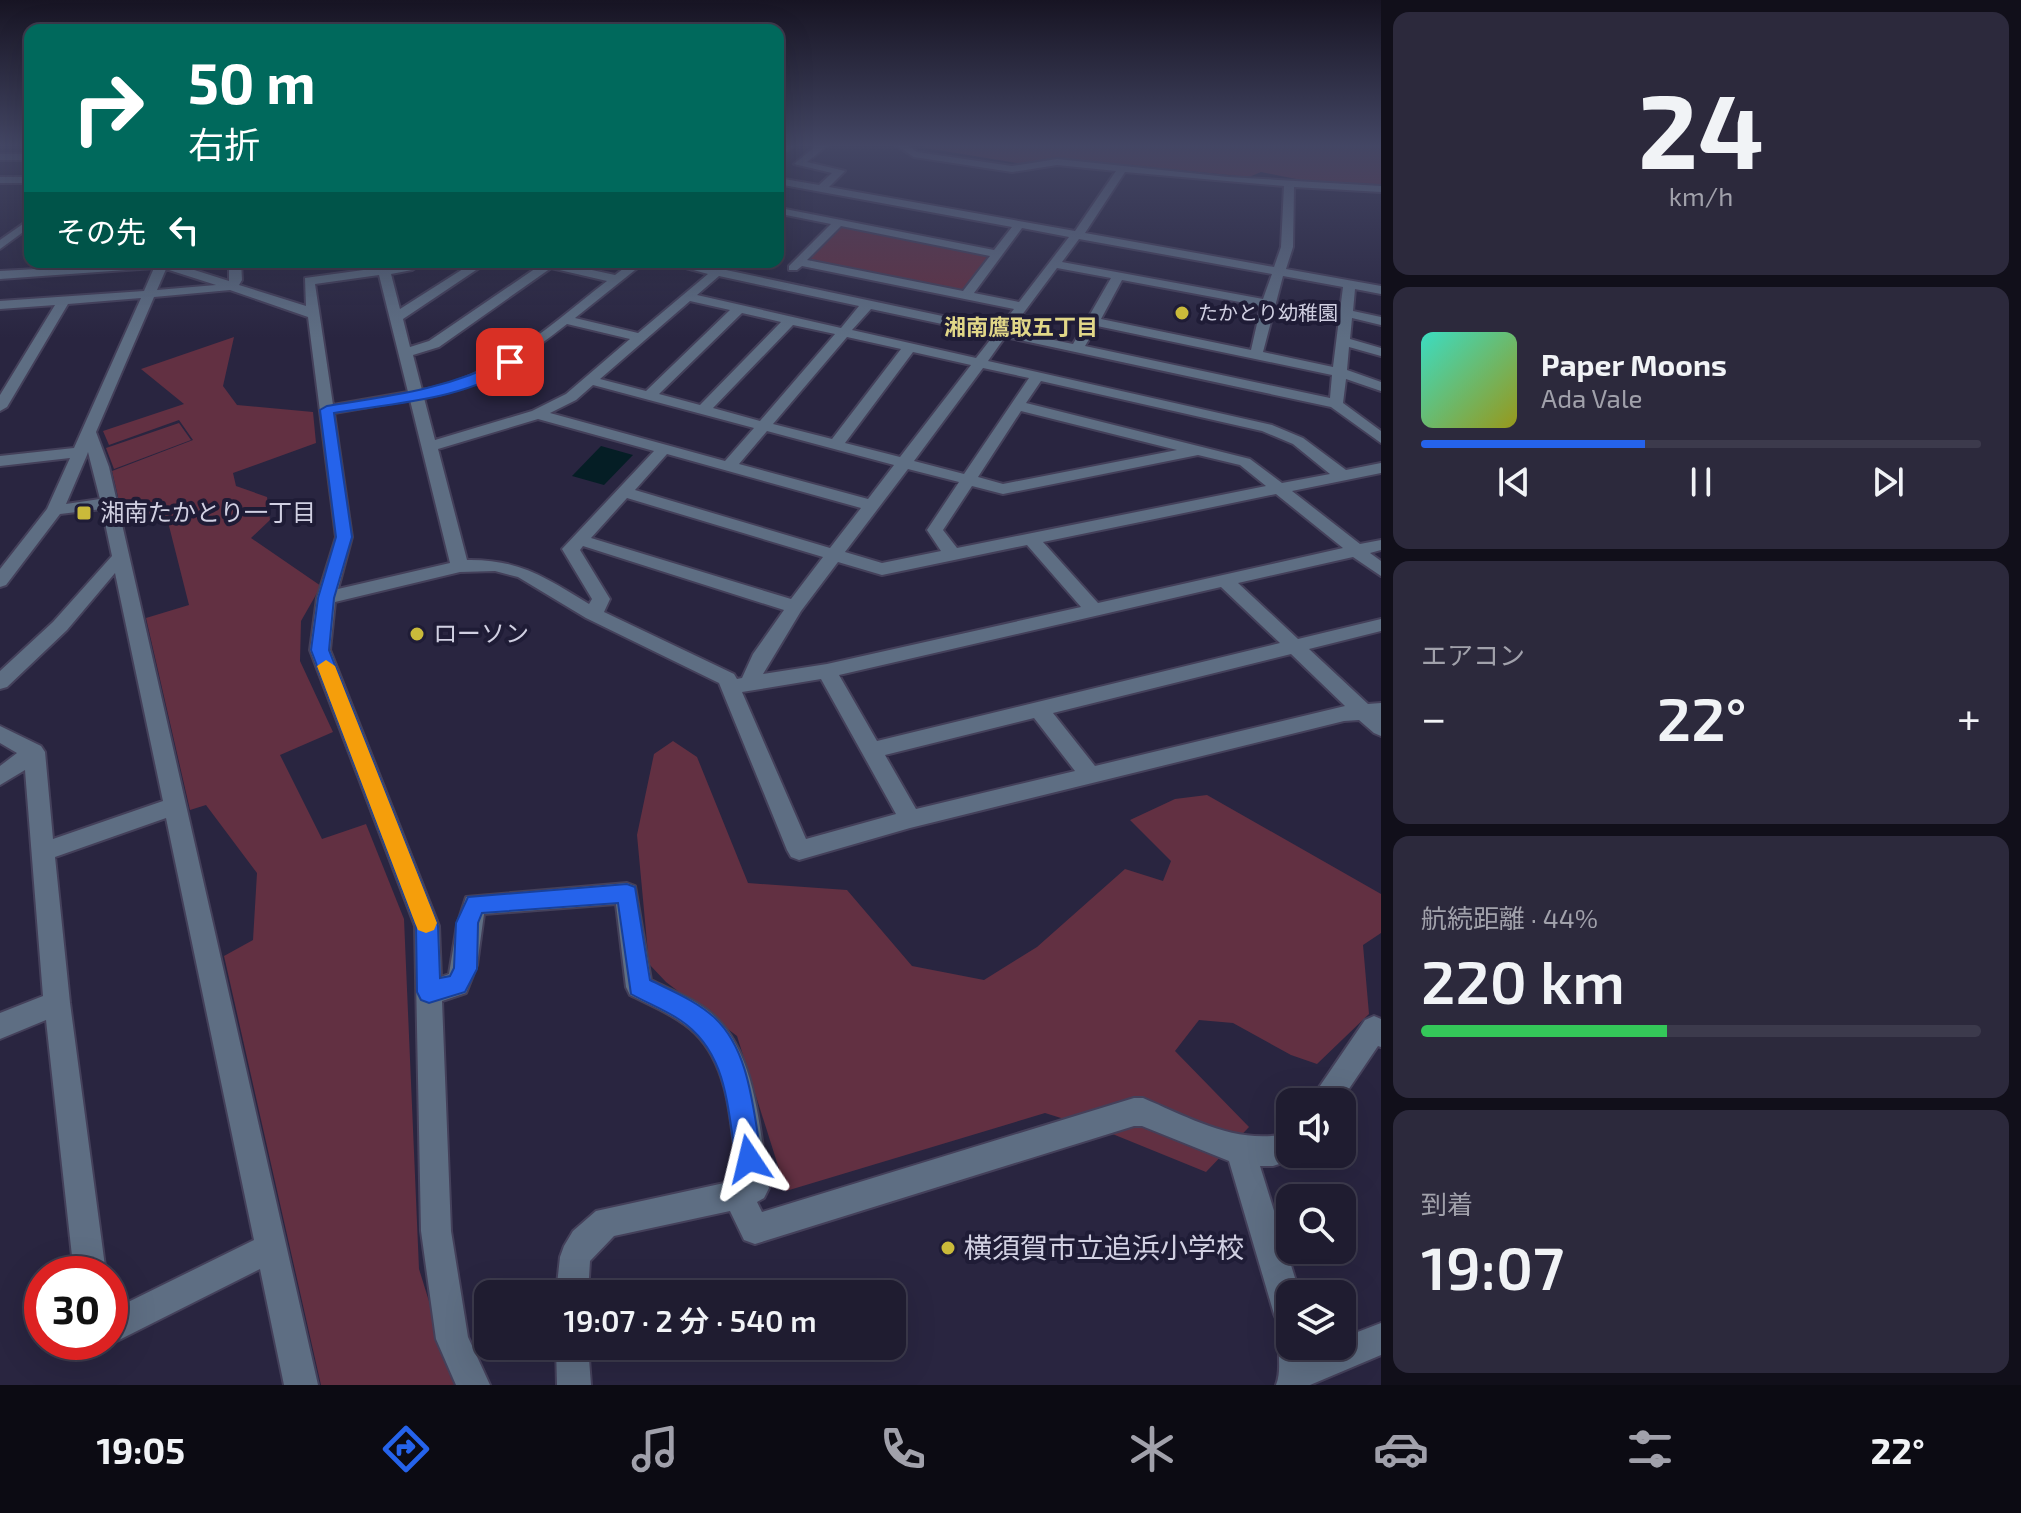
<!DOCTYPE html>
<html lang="ja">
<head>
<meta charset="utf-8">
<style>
  :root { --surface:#1f1c30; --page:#2c293c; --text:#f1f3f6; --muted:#a1a1ab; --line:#3c3a4c; --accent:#2563eb }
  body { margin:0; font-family:"Exo 2","Noto Sans JP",sans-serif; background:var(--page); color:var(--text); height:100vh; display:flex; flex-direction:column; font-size:30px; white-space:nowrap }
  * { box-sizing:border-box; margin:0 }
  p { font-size:26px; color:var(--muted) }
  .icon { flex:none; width:44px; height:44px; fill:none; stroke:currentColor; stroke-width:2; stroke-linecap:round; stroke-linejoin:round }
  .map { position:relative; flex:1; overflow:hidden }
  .panel { display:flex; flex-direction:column; gap:12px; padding:12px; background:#110f1a; width:640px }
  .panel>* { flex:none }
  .hud { position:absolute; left:24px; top:24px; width:760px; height:244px; border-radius:16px; box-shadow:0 8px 32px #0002,0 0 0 2px var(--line); background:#00695c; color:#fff; overflow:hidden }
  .tools { position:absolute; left:1276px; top:1088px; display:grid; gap:16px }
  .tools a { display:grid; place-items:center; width:80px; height:80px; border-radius:16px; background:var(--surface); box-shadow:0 8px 32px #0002,0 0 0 2px var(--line); font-size:40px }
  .speed { position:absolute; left:24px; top:1256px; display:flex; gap:16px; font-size:40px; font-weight:700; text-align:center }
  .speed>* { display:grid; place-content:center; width:104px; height:104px; border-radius:50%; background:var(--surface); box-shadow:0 8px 32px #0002,0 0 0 2px var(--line); line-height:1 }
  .speed .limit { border:12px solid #d22; background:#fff; color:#111 }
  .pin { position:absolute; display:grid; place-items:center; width:68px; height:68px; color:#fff; margin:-34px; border-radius:16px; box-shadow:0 4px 12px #0006 }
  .me { position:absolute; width:88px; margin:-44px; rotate:350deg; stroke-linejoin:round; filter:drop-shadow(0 0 6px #0008) }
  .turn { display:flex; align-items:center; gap:28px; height:168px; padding:0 32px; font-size:36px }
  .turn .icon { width:104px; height:104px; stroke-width:2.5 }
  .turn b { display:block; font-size:56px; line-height:68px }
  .then { display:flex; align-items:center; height:76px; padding:0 32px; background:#0003; gap:16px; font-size:30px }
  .big { font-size:60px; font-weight:600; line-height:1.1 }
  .panel .tile { flex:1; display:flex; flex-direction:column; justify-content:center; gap:12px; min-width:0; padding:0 28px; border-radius:16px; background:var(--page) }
  .panel .dial { align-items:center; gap:0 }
  .dial b { font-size:104px; line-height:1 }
  .song { display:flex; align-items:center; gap:24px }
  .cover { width:96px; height:96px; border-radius:12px; background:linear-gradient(135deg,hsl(170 70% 55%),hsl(60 70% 35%)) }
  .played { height:8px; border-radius:4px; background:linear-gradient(90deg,var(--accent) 40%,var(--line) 40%) }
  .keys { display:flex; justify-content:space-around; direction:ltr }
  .heat { display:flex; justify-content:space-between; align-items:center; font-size:44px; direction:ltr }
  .charge { height:12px; border-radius:6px; background:linear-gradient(90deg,#34c759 44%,var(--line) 0) }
  .trip { position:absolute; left:474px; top:1280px; width:432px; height:80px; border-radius:16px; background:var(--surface); box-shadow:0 8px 32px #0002,0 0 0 2px var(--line); font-weight:600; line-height:80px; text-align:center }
  .tabs { display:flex; height:128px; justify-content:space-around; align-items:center; background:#0c0b13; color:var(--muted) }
  .tabs .icon { width:56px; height:56px }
  .tabs .current { color:var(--accent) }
  .tabs b { font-size:36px; color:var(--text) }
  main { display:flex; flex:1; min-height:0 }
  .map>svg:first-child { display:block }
  .green { fill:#623042 }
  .water { fill:#051e25 }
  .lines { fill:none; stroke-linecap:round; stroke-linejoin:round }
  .minor-casing { stroke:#44405a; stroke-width:4 }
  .minor { fill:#5e6e83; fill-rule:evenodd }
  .route { fill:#2563eb; stroke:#184099; stroke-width:2 }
  .slow { fill:#f59e0b }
  .poi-dot { fill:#caba3a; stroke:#1f1c36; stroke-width:3 }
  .labels { text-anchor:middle; stroke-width:8; stroke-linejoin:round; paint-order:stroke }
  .far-poi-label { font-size:20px; fill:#d1d0e2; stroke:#1f1c36; text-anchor:start }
  .far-neighbourhood-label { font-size:22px; font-weight:bold; fill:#e1d788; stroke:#1f1c36 }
  .poi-label { font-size:24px; fill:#d1d0e2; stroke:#1f1c36; text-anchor:start }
  .near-poi-label { font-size:28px; fill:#d1d0e2; stroke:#1f1c36; text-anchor:start }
</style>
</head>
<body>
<main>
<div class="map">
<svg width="1381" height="1385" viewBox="0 0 1381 1385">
  <rect width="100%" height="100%" fill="#292540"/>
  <!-- green -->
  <path class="green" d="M920,144H1381V186L1311,182L1261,172L1249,177L1078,160L1045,159L1022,164L926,148Z
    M839,226L989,254L963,293L808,261Z
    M234,337L223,386L237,405L313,412L316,443L233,473L236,486L267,497L270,520L251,538L321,586L301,621L300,661L333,732L280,755L322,839L366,824L404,919L419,1269L455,1385H321L224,956L253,940L257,873L206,805L190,810L146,618L189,605L167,518L122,514L112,471L193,440L179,420L109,445L103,431L184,404L141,369Z
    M179,423L191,440L114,469L106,448Z
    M673,741L697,757L748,883L847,890L912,966L984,980L1037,947L1125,869L1163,881L1171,861L1130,820L1175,799L1207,795L1381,894V933L1363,945L1369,1014L1317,1064L1291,1055L1233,1023L1199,1020L1175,1051L1249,1127L1206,1172L1115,1135L1045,1113L786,1191L737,1036L666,982L649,964L637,835L654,754Z"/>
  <!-- water -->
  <path class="water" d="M601,446L633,455L604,485L572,476Z"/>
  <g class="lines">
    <!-- minor casing -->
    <g class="minor-casing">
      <path id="minor" d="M785,144H796L778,157V149Z
        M818,144H829L807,162L845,171L829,187L1075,231L1116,171L1057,165L1012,172L914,157L894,144H905L917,152L1012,166L1057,159L1228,177L1381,186V192L1294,187L1293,247L1286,269L1381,286V294L1355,289L1353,311L1381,317V325L1352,318L1350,339L1381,348V356L1349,347L1347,370L1381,382V391L1346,379L1343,403L1381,431V443L1331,407L1005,337L988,361L1272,425L1303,438L1346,470L1381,463V473L1292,491L1360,544L1381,540V550L1370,553L1381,561V576L1353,557L1238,583L1298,639L1381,619V631L1309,649L1368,704L1381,703V736L1374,733L1359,720L1344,721L910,828L799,860L791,857L787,850L719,683L586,618L518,577L495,571L460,572L335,602L330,650L439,926L441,977L449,974L457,925L466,897L627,883L635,886L651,980C671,990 694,999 711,1013C758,1053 759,1132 769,1188L764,1198L757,1202L762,1212L1134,1098H1143C1190,1118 1238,1146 1290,1133V1154H1302L1300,1157L1273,1166H1260L1300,1294H1290V1330L1279,1325L1274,1314L1229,1161L1142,1126H1134L755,1244L744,1240L730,1211L614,1236L590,1261L588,1294H556L560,1257L564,1246L573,1231L596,1211L738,1180C731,1132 732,1069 695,1033C677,1016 652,1006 630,995L626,987L616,904L484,914L477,965L466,993L442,1001L451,1231L468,1337L490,1385H456L436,1339L421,1231L415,926L310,650L317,598L336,537L308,317L230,290L154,297L96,432L109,467L318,1385H284L260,1269L121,1339L110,1344L105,1342H110V1311L254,1240L166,818L55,857L70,1003L106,1274H74L46,1020L0,1039V1013L43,996L25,770L0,785V766L17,753L0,743V726L41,746L45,752L53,839L163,801L115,573L67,630L7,687L0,689V671L53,622L112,556L102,509L60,514L6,585L0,587V569L47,509L70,458L0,466V456L74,448L141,298L68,304L7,407L0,411V395L55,305L0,309V301L144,291L154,268L0,279V271L169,262L229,281V262H241L242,280L239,285L306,306L305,278L378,268L376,262H388L389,267L424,262L412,270L391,274L400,309L474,262H488L403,319L410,347L429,341L539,266L533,262H555L615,275L632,262H645L575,318L638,333L708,274L664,262H686L715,268L723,263L729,267L726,270L999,328L1014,309L802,266L797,270H789V266L831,224L781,214V210L785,209L994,250L1012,227L778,184V178L819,185L832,173L794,164ZM1125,172L1284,186L1281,247L1274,267L1085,233ZM841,226L990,256L963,291L807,260ZM1022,228L1069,237L1019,302L974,293ZM1079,239L1272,274L1263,299L1062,262ZM551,268L607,281C550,325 496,378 422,390L413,355L439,347ZM1057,268L1111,278L1073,344L1010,331ZM166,269L216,285L157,290ZM379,275L408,392L333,405L315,284ZM719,276L859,306L841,328L697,295ZM1283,276L1343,287L1333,367L1263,352ZM1122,280L1261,306L1251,350L1101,319ZM690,301L730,310L646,391L600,379ZM871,309L994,335L976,358L852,330ZM742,313L781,322L700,405L659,394ZM567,324L630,339L566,394L532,411L435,440L424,398C482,388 522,359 567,324ZM793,325L835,334L760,421L713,408ZM1097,326L1332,375L1330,398L1085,346ZM847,337L901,349L832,439L773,424ZM913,352L971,365L900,457L845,443ZM983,368L1029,378L964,474L914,461ZM1041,381L1262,431L1293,444L1330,474L1282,483L1250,459L1026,403ZM593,385L754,428L725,461L550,413L576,400ZM410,400L450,563L338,589L352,537L334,413ZM1021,411L1177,450L1003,484L978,477ZM538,419L654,451L562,549L592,599L589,604C546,578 519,559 467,560L438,449ZM767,431L894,465L868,499L739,464ZM88,452L100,499L66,504L87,455ZM667,454L861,508L830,548L635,490ZM1198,455L1240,465L1266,486L957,548L943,530L972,486L1003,494ZM908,469L959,482L927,530L941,551L882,563L845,552ZM1276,494L1343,548L1098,603L1043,542ZM627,498L823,557L791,599L591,538ZM1027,545L1081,607L827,664L763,674L801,611L838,562L882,575ZM583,546L784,610L753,654L742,678L737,679L734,674L604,612L610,599L580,550ZM1221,587L1280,643L877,741L839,675ZM1291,654L1345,706L1095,766L1053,713ZM821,679L896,814L806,839L742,692ZM1034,718L1075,771L916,809L885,755Z
        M0,154H30V160H0Z
        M0,177H30V183H0Z
        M30,219V227L0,249V240Z
        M1374,1016L1381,1019V1047L1378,1046L1340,1102H1309L1365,1020Z
        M1381,1323V1355L1310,1385H1276C1283,1367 1275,1352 1282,1334L1290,1331V1346H1310L1311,1349L1320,1346H1342V1338Z
        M556,1346H588L591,1385H557Z"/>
    </g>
    <!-- minor -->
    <use href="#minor" class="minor"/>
  </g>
  <!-- sky -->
  <linearGradient id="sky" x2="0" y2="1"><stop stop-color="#171423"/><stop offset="0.43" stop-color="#434664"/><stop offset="1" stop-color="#434664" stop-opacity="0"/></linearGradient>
  <rect width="1381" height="338" fill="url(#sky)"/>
  <!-- route -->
  <path class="route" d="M506,359L517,362C475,399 388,404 334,413L352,537L334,598L329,650L438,926L440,978L450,976L454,968L456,923L468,897L627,884L635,887L650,980C672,991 697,1001 715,1018C751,1052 753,1113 762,1159L758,1169L749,1172L739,1169L736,1159C727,1108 728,1052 680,1020C665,1010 647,1003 631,994L618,903L482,913L478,923L477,969L465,992L429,1003L421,1000L417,992L416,926L311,650L318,598L336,537L320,410L327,406C390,396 449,389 506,359Z"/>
  <!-- slow -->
  <path class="slow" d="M326,660L335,666L437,923L434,930L426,933L418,930L415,923L317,666Z"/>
  <!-- markers -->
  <g class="poi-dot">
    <circle cx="1182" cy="313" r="8"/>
    <rect x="76" y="505" width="16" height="16" rx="4"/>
    <circle cx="417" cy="634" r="8"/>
    <circle cx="948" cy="1248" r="8"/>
  </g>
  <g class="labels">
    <!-- far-poi labels -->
    <g class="far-poi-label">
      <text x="1198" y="320">たかとり幼稚園</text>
    </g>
    <!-- far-neighbourhood labels -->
    <g class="far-neighbourhood-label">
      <text x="1021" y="335">湘南鷹取五丁目</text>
    </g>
    <!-- poi labels -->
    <g class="poi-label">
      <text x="100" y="521">湘南たかとり一丁目</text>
      <text x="433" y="642">ローソン</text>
    </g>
    <!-- near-poi labels -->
    <g class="near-poi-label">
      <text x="964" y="1258">横須賀市立追浜小学校</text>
    </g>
  </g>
</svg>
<div class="tools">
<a><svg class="icon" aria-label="sound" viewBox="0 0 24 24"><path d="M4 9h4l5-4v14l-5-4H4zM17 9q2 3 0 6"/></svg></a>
<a><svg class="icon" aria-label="search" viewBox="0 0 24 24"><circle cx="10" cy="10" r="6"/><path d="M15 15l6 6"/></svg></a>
<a><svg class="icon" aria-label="layers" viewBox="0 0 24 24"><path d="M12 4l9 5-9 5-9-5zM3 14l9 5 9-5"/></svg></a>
</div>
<div class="speed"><div class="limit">30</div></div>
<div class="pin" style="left:510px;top:362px;background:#d93025"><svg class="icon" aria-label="arrive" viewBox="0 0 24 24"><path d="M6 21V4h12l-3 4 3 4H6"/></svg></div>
<svg class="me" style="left:749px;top:1159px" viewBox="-20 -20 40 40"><path d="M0-17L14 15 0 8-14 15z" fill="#2563eb" stroke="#fff" stroke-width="4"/></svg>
<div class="trip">19:07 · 2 分 · 540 m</div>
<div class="hud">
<div class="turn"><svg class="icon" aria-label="right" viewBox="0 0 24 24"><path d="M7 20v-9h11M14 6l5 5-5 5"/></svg><div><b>50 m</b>右折</div></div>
<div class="then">その先<svg class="icon" aria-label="left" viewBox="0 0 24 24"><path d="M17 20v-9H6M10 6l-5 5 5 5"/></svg></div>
</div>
</div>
<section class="panel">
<div class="tile dial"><b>24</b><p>km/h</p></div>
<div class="tile">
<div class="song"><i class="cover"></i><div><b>Paper Moons</b><p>Ada Vale</p></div></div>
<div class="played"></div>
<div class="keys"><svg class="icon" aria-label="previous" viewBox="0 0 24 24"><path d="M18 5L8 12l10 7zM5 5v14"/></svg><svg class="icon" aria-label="pause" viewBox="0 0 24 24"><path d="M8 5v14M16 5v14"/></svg><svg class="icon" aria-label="next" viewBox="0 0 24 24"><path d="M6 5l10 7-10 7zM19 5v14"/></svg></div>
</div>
<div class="tile"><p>エアコン</p>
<div class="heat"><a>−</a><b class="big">22°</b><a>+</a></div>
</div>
<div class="tile"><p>航続距離 · 44%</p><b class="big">220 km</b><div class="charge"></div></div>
<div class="tile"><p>到着</p><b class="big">19:07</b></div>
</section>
</main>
<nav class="tabs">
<b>19:05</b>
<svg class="icon current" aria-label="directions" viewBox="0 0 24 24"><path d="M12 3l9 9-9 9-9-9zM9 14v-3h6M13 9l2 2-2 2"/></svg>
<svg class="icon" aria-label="music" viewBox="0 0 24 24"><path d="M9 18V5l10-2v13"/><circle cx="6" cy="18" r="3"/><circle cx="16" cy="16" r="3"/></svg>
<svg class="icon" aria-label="phone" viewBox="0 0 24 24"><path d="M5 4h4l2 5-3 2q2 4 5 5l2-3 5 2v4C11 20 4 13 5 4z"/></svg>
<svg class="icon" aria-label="climate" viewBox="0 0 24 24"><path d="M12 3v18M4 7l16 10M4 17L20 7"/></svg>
<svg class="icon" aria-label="car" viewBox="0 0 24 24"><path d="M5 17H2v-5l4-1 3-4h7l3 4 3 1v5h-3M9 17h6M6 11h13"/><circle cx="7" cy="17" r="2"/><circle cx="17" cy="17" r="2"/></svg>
<svg class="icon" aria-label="filters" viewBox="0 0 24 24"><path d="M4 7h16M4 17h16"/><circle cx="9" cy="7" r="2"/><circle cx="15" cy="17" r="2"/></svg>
<b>22°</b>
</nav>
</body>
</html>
